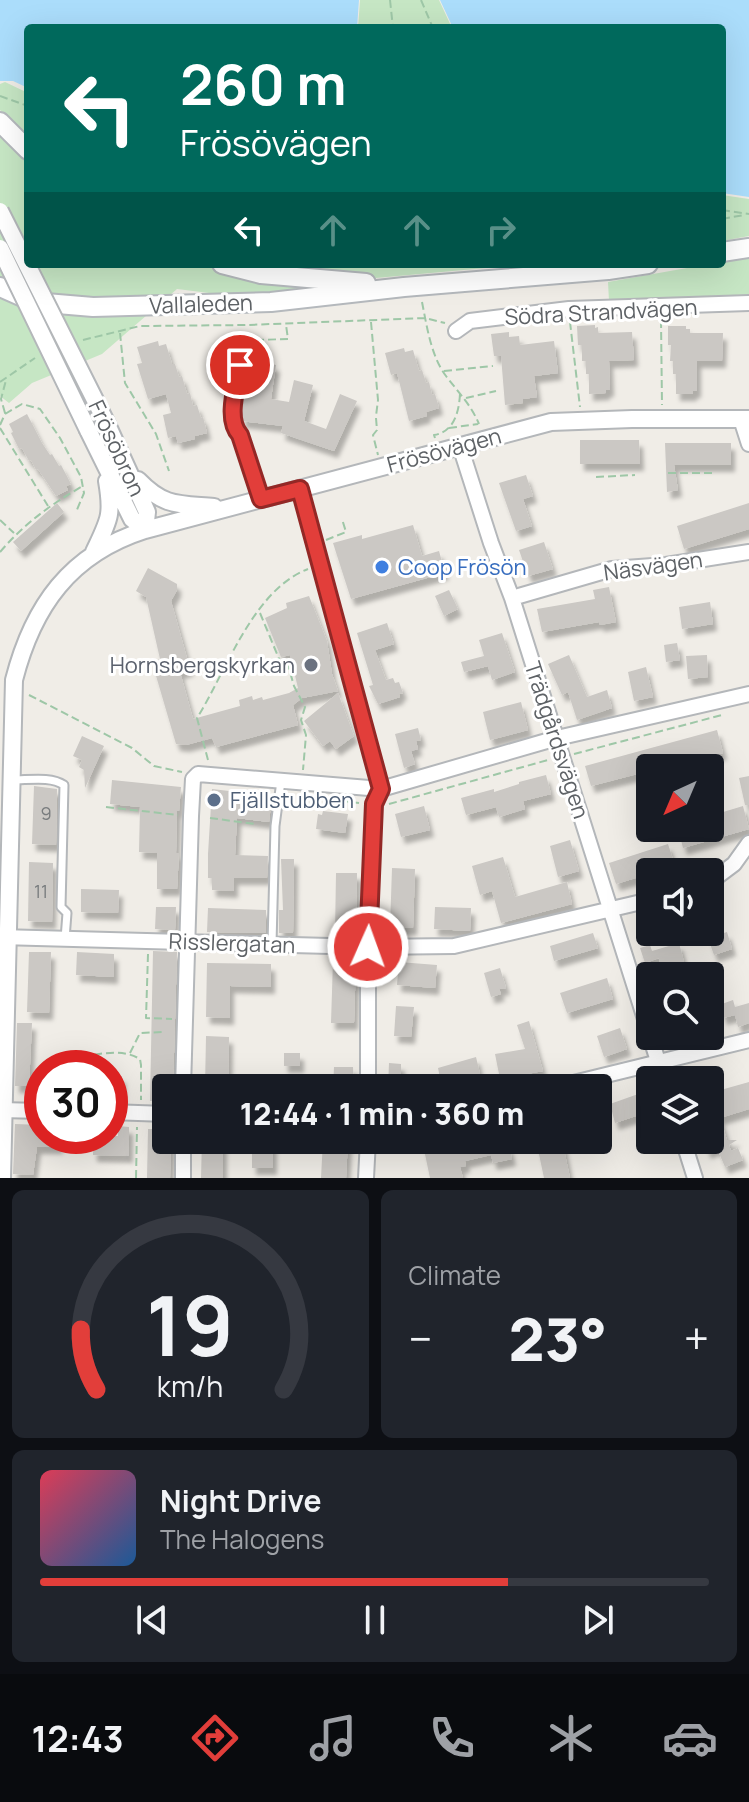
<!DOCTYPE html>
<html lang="en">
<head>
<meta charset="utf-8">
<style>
  :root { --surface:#171b24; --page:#20242c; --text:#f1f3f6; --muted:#9ea1a6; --line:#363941; --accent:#e23e3a }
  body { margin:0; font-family:Manrope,sans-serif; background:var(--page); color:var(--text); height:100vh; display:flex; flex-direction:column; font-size:30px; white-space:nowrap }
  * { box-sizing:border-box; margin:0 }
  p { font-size:26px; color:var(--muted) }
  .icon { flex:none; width:44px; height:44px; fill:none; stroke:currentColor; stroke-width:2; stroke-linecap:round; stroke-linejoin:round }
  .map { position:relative; height:1178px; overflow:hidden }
  .details { display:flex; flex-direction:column; gap:12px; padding:12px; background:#0d0f14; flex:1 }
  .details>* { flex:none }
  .top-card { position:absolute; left:24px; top:24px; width:702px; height:244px; border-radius:8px; box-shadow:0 8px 32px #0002; background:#00695c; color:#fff; overflow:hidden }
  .needle { width:52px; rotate:224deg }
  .tools { position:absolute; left:636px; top:754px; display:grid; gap:16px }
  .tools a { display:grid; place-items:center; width:88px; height:88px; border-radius:8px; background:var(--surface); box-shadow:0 8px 32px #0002; font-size:40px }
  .speed { position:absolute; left:24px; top:1050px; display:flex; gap:16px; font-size:40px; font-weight:700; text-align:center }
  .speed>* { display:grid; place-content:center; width:104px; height:104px; border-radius:50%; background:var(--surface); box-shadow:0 8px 32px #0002; line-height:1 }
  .speed .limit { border:12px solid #d22; background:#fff; color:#111 }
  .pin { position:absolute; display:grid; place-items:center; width:68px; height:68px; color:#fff; margin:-34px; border:4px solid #fff; border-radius:50%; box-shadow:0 2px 8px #0007 }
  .me { position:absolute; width:88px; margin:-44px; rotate:2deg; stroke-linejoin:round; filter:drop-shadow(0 0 6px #0008) }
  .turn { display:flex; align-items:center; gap:28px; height:168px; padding:0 24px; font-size:36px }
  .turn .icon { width:104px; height:104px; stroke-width:2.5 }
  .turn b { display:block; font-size:56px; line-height:68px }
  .lanes { display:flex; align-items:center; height:76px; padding:0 24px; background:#0003; justify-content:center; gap:40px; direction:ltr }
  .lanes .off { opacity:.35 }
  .big { font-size:60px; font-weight:800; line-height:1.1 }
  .details .widget { flex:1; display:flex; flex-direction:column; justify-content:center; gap:12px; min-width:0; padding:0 28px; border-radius:12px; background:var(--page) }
  .details .dial { align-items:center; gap:0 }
  .dial svg { height:208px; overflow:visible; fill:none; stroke:var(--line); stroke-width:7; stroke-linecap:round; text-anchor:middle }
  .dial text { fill:var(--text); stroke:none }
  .song { display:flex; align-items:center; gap:24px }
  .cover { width:96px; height:96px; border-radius:12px; background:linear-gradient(135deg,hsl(350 70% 55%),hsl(210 70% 35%)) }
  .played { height:8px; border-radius:4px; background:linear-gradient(90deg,var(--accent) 70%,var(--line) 70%) }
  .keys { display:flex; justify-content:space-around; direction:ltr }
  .heat { display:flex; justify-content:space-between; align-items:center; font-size:44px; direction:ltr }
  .details .tiles { flex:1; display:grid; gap:12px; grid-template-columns:1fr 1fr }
  .widget:last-child { grid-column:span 2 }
  .trip { position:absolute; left:152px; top:1074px; width:460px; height:80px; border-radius:8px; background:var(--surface); box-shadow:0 8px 32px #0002; font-weight:800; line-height:80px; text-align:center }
  .menu { display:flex; height:128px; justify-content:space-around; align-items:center; background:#090b0e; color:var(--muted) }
  .menu .icon { width:56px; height:56px }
  .menu .current { color:var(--accent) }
  .menu b { font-size:36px; color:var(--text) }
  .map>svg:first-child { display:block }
  .green { fill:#c6e6c4 }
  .water { fill:#abddfb }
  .building { fill:#cbc8c4; filter:url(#shadow) }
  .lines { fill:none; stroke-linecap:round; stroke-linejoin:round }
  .service-casing { stroke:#b4b7ba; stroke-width:11 }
  .minor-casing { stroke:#b4b7ba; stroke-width:18 }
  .tertiary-casing { stroke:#b4b7ba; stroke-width:20 }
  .secondary-casing { stroke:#b5b9bd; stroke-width:22 }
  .path { stroke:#9ec7a7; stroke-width:2; stroke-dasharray:8 4; stroke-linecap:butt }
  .service { stroke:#fff; stroke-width:7 }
  .minor { stroke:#fff; stroke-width:14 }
  .tertiary { stroke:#fff; stroke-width:16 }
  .secondary { stroke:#fff; stroke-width:18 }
  .tertiary-bridge-casing { stroke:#b4b7ba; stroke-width:20; stroke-linecap:butt }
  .tertiary-bridge { stroke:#fff; stroke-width:16 }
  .route-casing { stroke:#932826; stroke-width:20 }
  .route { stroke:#e23e3a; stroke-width:14 }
  .shop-dot { fill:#3f7fe0; stroke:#fff; stroke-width:3 }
  .worship-dot { fill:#6b7280; stroke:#fff; stroke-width:3 }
  .service-dot { fill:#5c6f8a; stroke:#fff; stroke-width:3 }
  .labels { text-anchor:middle; stroke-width:6; stroke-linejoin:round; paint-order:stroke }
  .number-label { font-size:18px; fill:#797c7e }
  .street-label { font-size:22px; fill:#5e6266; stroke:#fff }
  .shop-label { font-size:22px; fill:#366cbe; stroke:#fff; text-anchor:start }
  .worship-label { font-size:22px; fill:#5b616d; stroke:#fff; text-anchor:end }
  .service-label { font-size:22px; fill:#4e5e75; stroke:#fff; text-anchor:start }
</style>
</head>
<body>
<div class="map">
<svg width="749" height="1178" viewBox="0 0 749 1178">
  <defs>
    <filter id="shadow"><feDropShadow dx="4" dy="7" stdDeviation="2" flood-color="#0004"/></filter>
  </defs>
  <rect width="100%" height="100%" fill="#f0ede7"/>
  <!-- green -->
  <path class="green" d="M360,0H439L452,28H358Z
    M5,82L28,93V139L0,110V84Z
    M0,132L28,159V264H206L301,289L233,296L177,289L102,354L32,383L9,403L0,396Z
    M722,195L749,199V236L722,241Z
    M749,257V295L609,301L608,282Z
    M251,264H530L365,279Z"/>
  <!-- water -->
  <path class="water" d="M0,0H359L357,28H28V88L13,81H0Z
    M440,0H749V197L722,193V28H453Z"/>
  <!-- building -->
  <path class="building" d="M595,325V328L598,327V333L632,332L634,360L609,361L610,390H606V393L589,394V374H586V361H582V345H578L577,326Z
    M668,326H686V329H690V333H723L722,361H697V391H693V394H676V374H673V361H670L671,345H668Z
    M509,332V337L519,336L520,345L554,341L558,373L534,376L537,397L523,399V403L505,405L501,356H494L491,334Z
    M158,341L159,346L166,344L172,364H175L179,377L182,376L187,394L190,393L193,406L197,405L201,418L203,417L207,433L195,436V439L178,443L176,436L168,438L163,415L171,413L166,394L148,399L137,364L142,363L137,347Z
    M404,348L405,352L413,350L419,371L422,370L426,383L429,382L432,395L435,394L439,408L426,412L427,416L409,421L397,373L391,375L385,353Z
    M255,360L276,365L271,399L289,402L294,380L313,385L304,421L326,429L340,394L357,401L334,451L281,433L283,426L241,421L248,361L255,362Z
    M27,414L42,443L50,455L52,454L59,466L61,465L71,484L66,486L68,490L56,496L38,469L36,470L31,460L29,461L22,448L19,449L11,433L13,432L9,424Z
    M580,440H639L640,464H580Z
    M665,443H731V465H674L678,490L667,492Z
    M526,475L533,496L523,499L532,526L516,531L499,483Z
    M57,503L64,512L21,551L13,542Z
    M749,503V529L684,549L677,526Z
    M413,525L422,556L439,551L445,573L351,599L333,543L362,535V539Z
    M544,542L553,569L528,576L519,550Z
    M148,568L177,584V590L171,601L190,669L180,672L193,719L240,706L239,700L252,696L253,700L262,697L263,700L289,693L298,688L290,655L281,657L265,618L287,608L286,603L309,596L327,641L332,674L338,691L302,698L293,705L298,725L216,747L212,738L186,745L176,744L152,662L160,659L146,597L136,591Z
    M609,587L616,622L600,625L599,622L542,632L537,609L595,599L593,590Z
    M449,590L458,609L444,616L435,596Z
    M710,602L713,624L682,629L679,607Z
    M387,623L394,644L375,650L386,680L393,678L395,683L399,682L403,693L399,694L400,697L378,704L369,686L373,685L357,633Z
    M502,633L515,672L492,680L488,666L464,672L461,662L484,656L479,640Z
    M677,643L680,660L666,662L664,645Z
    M569,655L587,697L607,690L612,708L577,720L568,692L562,695L548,664Z
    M707,655L708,677L688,679L686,656Z
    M646,667L653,697L634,701L628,672Z
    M338,693L354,736L336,749L330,741L323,746L304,721Z
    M521,702L528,730L490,740L483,712Z
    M418,728L421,740L416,741L418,749L411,751L415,764L404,768L395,734Z
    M717,730L723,753L667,768H648L649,771L591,786L585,766Z
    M82,736L104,746L85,788L84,770L79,767L82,760L73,756Z
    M546,775L551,794L523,801L525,809L499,817L496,807L466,815L461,798L494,789V792L519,784V782Z
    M749,776V805H745L739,778Z
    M112,780L181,787L179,811H177L176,853H179L177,889H157V853L139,852L140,807L110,804Z
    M34,786L57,789L56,845L32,844Z
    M212,789L272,796L269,822L237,818L235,855L268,856L267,878H234V891L212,890V878H208V854Z
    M424,806L430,830L401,837L395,814Z
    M743,806L749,829L683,848L680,836L688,834L686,828H710V816Z
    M323,811L348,814L345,833L316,829L318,814L322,815Z
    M570,840L579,871L558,877L550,846Z
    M668,844L675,866L616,884L609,863Z
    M503,857L515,897L567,882L572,904L501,923L492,891L480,895L472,866Z
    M281,859H294L293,933H279V910H283Z
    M29,862L53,863L52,922L28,921Z
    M392,868L415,869L413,928H390Z
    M336,873H357L356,934H335Z
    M81,889L119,890L118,913L81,912Z
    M156,907H176L175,930L155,929Z
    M435,907L471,908L470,931L434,929Z
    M208,908L266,910V933L207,932Z
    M727,932L732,949L714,955L708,938Z
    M593,933L598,948L554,961L550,946Z
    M679,943L684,962L666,967L665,962L660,964L659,958L645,963L640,948L650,945L652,951Z
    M153,951L177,952L173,1088H166V1102L150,1101Z
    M29,952H51L49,1013L27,1012Z
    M77,952L114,954V977L76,975Z
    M333,960H356L354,1023H331Z
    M399,962L437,965L435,988L397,985Z
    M207,963L271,964V987L230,986V1018L206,1017Z
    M500,968L506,988L499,989L501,994L491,997L484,973Z
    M607,978L613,999L567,1013L560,993Z
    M733,1000L735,1007L749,1003V1023L738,1027L735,1015L723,1018L719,1005Z
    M396,1006L414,1007L411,1037L394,1036Z
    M529,1021L543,1071L500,1079L495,1054L525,1049L517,1025Z
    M17,1023H32L29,1086H15Z
    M620,1028L627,1049L604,1057L597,1036Z
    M206,1036L229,1037L228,1088H205Z
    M284,1053H300V1066H284Z
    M476,1057L481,1078L442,1088L438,1068Z
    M389,1063L401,1064V1076H408V1088H388Z
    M334,1067H353L354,1088H333Z
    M110,1075L122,1076L121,1102H110Z
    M749,1082V1109L720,1118L727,1140H737L729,1145L731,1151L738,1148L743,1160L725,1167L717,1148L707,1152L703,1140H710V1093Z
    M641,1093L648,1112L615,1123L610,1104Z
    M15,1124L42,1125V1136H59V1147H37L33,1175L13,1174Z
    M118,1126L129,1127V1156L93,1155V1136H118Z
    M148,1129H166V1140H171L170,1178H147Z
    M202,1140H223V1178H201Z
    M252,1140H273V1168H252Z
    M323,1140H348L346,1178H321Z
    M422,1140H496L498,1148L509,1146L512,1159L493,1163L491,1155L465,1161L466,1166L460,1167L463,1178H430Z
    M536,1140H562L570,1178H544Z"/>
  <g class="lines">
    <!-- service casing -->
    <g class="service-casing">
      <path id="service" d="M245,341L233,417L235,430L240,435L261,499
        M13,780C29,780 51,776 64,785L61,907L67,913L65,939
        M272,944L275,826L281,781"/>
    </g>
    <!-- minor casing -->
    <g class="minor-casing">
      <path id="minor" d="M456,331L470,321L569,309L749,303
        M741,419L749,444
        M460,446L491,543L512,598L650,1035
        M300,489L381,789L374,804L368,947V1088
        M512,598L612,569L666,565L749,552
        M710,882L734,864L749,843
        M0,937L368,947L454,946L650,900
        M650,1036L664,1080
        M183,1088L191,816L193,779L198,774L381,789L557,738L749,694
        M553,1088L749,1040
        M0,1110L42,1111
        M110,1112L166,1114
        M183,1140V1178
        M683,1140L695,1178
        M366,1178L368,1140"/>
    </g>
    <!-- tertiary casing -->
    <g class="tertiary-casing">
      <path id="tertiary" d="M106,422L147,512L145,530
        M88,430L132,519L145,530
        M138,480C164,507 178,504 214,507
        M94,552C109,520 113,516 107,481
        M2,1178L14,680C33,606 70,554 145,530L551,422L632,419H749"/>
    </g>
    <!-- secondary casing -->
    <g class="secondary-casing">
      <path id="secondary" d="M0,122L28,150
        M722,252L749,248
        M222,264L261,274L366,283
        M0,287L34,302L93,307L271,302L404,287L608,270L648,264"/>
    </g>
    <!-- path -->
    <path class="path" d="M390,0L393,28
      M421,0L433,28
      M0,96L28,106
      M722,210L749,214
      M722,219L744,215
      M422,302C427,327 431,356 446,376C459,393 471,405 479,424
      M661,320L662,405
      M371,322L378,400L376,416
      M570,322L580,407
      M120,333L125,383L156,434L169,471
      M83,340L140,326L247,325L425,318L445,323
      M256,340L288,339L286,325
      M444,371L493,366
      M0,382L35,358
      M466,398L496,391
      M5,413L1,399L6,380
      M376,418L377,430L373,435L378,455
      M0,425L5,414L22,404L40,409L60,438L81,477L84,493L76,512
      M0,428L48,506
      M449,428L478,424
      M435,438L434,435C454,432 459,412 460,394
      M668,473H712
      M596,477L635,475
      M0,520L14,533
      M326,540L346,532L342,519
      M0,552C24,524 50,505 81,487
      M260,613L282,666L288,665L294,686L305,707L301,720L306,735L303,770
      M29,695L132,748L154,766L182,772
      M574,754L722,715
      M208,760L197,718C227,670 253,590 308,569
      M684,768L711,761
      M317,798L359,803
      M389,804L548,760
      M106,807L178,815
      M210,818L255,824
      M148,954L146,1018L172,1019
      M130,1053L140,1033L164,1032
      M50,1068L67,1056C92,1059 116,1045 140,1059L141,1065V1100
      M42,1097V1078
      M136,1178L137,1127"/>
    <!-- service -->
    <use href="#service" class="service"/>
    <!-- minor -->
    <use href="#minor" class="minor"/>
    <!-- tertiary -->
    <use href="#tertiary" class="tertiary"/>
    <!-- secondary -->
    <use href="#secondary" class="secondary"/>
    <!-- tertiary-bridge casing -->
    <g class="tertiary-bridge-casing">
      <path id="tertiary-bridge" d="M0,211L106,422
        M0,248L88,430"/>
    </g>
    <!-- tertiary-bridge -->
    <use href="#tertiary-bridge" class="tertiary-bridge"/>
  </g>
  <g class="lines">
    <!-- route casing -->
    <g class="route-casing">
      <path id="route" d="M240,365C237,385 225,419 240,435L261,499L300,489L381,789L374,804L368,947"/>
    </g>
    <!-- route -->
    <use href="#route" class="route"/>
  </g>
  <!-- markers -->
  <circle class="shop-dot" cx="382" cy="567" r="8"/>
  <circle class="worship-dot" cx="311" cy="665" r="8"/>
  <circle class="service-dot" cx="214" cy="800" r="8"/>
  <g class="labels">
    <!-- number labels -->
    <g class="number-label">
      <text x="46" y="820">9</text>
      <text x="41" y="898">11</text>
    </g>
    <!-- street labels -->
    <g class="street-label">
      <text transform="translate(201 304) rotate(-2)" y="8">Vallaleden</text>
      <text transform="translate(601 312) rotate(-3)" y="8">Södra Strandvägen</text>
      <text transform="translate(117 448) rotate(65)" y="8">Frösöbron</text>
      <text transform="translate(444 450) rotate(-15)" y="8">Frösövägen</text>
      <text transform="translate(653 566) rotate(-8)" y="8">Näsvägen</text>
      <text transform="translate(557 740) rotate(72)" y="8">Trädgårdsvägen</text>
      <text transform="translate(232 943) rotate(2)" y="8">Risslergatan</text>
    </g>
    <!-- shop labels -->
    <g class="shop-label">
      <text x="398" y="575">Coop Frösön</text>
    </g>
    <!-- worship labels -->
    <g class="worship-label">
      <text x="295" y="673">Hornsbergskyrkan</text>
    </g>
    <!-- service labels -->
    <g class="service-label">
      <text x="230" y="808">Fjällstubben</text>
    </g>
  </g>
</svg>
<div class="tools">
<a><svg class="needle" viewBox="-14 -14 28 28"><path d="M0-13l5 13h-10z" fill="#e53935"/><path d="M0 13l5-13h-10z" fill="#9ea1a6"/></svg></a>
<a><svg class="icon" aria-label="sound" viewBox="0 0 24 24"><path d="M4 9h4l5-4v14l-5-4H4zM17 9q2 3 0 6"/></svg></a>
<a><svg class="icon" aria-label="search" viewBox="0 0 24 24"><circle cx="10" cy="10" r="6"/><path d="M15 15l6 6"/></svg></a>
<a><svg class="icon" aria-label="layers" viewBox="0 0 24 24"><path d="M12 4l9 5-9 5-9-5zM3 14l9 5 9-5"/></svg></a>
</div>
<div class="speed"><div class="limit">30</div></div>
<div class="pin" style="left:240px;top:365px;background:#d93025"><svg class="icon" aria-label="arrive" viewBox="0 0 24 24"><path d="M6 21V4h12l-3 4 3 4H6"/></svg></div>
<svg class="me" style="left:368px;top:947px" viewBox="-20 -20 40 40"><circle r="17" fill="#e23e3a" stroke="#fff" stroke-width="3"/><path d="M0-11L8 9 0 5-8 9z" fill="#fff"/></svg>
<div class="trip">12:44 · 1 min · 360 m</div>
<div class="top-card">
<div class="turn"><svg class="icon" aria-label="left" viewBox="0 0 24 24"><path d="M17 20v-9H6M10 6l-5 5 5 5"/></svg><div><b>260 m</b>Frösövägen</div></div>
<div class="lanes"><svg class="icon" aria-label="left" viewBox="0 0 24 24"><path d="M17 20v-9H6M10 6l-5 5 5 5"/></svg><svg class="icon off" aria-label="ahead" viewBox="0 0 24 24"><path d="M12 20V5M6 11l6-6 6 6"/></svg><svg class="icon off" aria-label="ahead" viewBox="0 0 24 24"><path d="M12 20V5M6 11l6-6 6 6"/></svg><svg class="icon off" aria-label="right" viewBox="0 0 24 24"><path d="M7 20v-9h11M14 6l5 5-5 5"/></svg></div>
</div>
</div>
<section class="details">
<div class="tiles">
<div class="widget dial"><svg viewBox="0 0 100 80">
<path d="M14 69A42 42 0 1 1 86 69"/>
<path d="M14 69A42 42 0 0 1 8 46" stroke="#e23e3a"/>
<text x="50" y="56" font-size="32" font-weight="700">19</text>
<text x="50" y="72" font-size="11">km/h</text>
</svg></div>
<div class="widget"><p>Climate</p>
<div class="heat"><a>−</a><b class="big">23°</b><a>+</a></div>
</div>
<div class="widget">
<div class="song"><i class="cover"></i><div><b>Night Drive</b><p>The Halogens</p></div></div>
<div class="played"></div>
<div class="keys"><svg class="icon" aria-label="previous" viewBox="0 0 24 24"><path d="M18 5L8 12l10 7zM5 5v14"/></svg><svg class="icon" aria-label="pause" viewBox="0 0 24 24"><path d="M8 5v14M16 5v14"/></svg><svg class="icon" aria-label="next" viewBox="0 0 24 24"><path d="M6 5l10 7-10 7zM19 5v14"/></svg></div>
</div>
</div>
</section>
<nav class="menu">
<b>12:43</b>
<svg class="icon current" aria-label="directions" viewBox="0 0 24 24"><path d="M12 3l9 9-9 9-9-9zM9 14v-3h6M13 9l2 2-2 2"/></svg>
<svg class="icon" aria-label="music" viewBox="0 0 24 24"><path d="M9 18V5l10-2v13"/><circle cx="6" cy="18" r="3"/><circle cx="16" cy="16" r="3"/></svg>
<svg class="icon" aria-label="phone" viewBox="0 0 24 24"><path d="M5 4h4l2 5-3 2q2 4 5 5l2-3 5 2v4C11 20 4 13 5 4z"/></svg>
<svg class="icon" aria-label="climate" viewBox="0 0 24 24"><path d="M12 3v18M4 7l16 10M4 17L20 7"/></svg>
<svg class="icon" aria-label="car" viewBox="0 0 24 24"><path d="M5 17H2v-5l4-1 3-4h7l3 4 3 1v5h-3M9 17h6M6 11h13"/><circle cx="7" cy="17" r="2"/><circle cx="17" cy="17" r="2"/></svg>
</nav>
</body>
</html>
